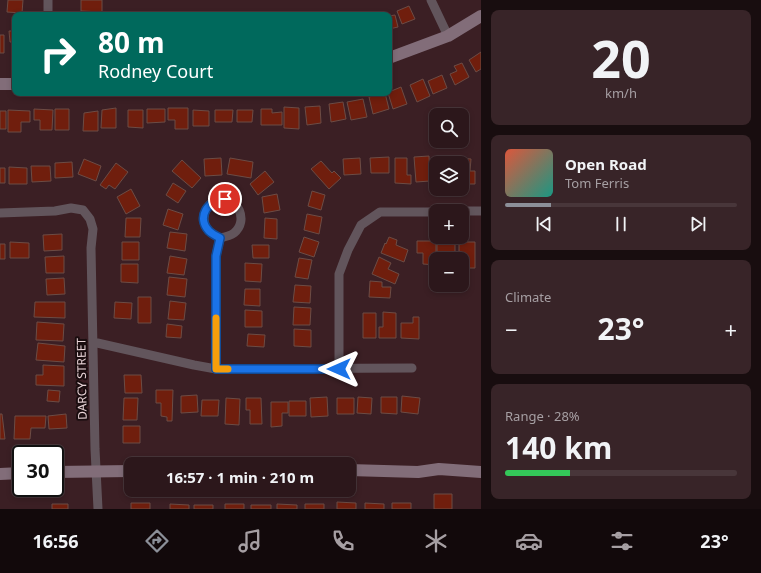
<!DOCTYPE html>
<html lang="en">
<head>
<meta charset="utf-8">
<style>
  :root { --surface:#2c171b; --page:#382428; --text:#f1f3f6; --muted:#a69fa3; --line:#48363a; --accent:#8c9099 }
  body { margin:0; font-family:"Noto Sans",sans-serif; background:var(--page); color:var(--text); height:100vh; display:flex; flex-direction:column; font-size:15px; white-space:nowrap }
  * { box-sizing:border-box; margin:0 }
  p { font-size:13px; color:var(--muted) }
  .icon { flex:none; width:22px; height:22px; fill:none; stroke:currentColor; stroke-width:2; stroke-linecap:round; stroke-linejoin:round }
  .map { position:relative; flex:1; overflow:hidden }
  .drawer { display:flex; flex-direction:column; gap:10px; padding:10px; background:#180d0f; width:280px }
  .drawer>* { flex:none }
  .top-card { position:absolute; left:12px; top:12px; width:380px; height:84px; border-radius:8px; box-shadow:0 2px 6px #0003,0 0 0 1px var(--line); background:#00695c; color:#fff; overflow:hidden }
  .buttons { position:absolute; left:429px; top:108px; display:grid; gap:8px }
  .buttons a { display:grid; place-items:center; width:40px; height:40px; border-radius:8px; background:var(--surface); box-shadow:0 2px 6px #0003,0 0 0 1px var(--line); font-size:20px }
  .speed { position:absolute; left:12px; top:445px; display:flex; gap:8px; font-size:20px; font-weight:700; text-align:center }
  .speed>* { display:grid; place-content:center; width:52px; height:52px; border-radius:50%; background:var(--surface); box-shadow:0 2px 6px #0003,0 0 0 1px var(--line); line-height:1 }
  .speed .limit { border:2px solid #111; border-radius:6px; background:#fff; color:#111 }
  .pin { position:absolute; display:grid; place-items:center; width:34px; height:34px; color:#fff; margin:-17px; border:2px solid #fff; border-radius:50%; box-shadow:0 1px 4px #0007 }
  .me { position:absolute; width:44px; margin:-22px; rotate:270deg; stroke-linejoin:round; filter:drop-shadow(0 0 3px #0008) }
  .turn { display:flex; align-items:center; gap:14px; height:84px; padding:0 20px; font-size:18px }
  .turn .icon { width:52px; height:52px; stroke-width:2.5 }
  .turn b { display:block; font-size:28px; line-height:34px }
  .big { font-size:30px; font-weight:700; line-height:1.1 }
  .drawer .card { flex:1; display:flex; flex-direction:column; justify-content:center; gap:6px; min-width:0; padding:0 14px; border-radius:8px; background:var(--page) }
  .drawer .dial { align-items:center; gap:0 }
  .dial b { font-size:52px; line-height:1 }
  .song { display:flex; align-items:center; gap:12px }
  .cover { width:48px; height:48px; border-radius:6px; background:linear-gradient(135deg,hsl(10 70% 55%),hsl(170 70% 35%)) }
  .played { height:4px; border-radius:2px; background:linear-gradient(90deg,var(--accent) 20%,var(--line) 20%) }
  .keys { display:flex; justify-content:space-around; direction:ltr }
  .heat { display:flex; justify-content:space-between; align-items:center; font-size:22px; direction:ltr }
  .charge { height:6px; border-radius:3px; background:linear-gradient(90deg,#34c759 28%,var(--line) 0) }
  .trip { position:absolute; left:124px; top:457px; width:232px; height:40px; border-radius:8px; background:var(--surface); box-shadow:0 2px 6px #0003,0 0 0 1px var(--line); font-weight:700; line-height:40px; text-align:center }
  .tabs { display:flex; height:64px; justify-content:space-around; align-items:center; background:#12090b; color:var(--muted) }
  .tabs .icon { width:28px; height:28px }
  .tabs .selected { color:var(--accent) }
  .tabs b { font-size:18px; color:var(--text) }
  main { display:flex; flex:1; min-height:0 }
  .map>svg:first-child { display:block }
  .building { fill:#701e0d; stroke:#6c4c45 }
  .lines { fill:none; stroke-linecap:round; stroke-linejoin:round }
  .street { stroke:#62555c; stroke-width:9 }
  .secondary { stroke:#826d79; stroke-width:12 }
  .route-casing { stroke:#114b97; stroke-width:10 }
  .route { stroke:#1a73e8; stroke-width:7 }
  .slow { stroke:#f59e0b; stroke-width:7 }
  .labels { text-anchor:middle; stroke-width:4; stroke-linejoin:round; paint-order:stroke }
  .street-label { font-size:12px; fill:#ead5d8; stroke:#1a0d0f }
</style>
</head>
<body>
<main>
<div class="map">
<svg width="481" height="509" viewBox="0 0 481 509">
  <rect width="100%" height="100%" fill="#3b1f24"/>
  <!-- building -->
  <path class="building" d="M8,0H23L22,13L7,12Z
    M81,0H102V12L81,11Z
    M409,6L415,19L402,24L397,11Z
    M395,15L398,27L389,29V16Z
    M14,29H15V50V42H10L9,31H14Z
    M0,35H4V53H0Z
    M481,52V69L476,72L469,60Z
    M462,63L469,77L455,85L450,74L457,71L454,66Z
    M442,75L447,88L433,94L428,81Z
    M423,79L430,96L417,102L410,85Z
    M401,87L407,104L393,109L388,93H389V92Z
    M385,93L389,109L373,114L369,97Z
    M363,99L367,117L351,120L347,102Z
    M343,102L346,119L331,122L329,104Z
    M320,106L321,123L307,125L305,107Z
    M284,107L299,108V129L284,128Z
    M116,108V128H101L102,110Z
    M168,108H188V129H175V120H168Z
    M34,109L53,110L52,130H40V120H34Z
    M55,109H69V130H55Z
    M147,109H165V122L147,123Z
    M261,109H272V113L282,112V125H261Z
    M8,110L30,111V122H21V132H8Z
    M128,110H143V128L128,127Z
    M193,110L209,111V126H193Z
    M215,110H233L232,122H215Z
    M237,110H253L252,122H237Z
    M0,111H6V129H0Z
    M98,111V131H83L84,113Z
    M429,156L430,181L416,182L414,157Z
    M389,157V173H371L370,158Z
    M221,158L222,175L205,176L204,159Z
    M230,158L253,162L251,178L227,174Z
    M360,158L361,174L344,175L343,159Z
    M395,158H407V175H411V184L395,183Z
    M459,158L471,159L470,171H475V184H462V163H459Z
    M84,159L101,166L96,181L78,174Z
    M439,159H451L452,163H439Z
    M182,160L201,178L192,188L172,171Z
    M321,161L332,173L334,171L341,178L329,189L311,169Z
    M72,162L73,177L55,178V163Z
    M116,163L128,172L115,189L109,185L106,189L100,185Z
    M31,166H50L51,181L32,182Z
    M9,167L27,168V184H9Z
    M0,168H5V183H0Z
    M265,171L274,182L258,195L250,184Z
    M173,183L186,191L178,203L166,195Z
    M131,189L140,206L126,214L117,197Z
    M312,191L325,195L321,210L308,206Z
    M277,194L280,210L264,213L262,197Z
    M168,209L183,214L178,230L163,225Z
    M307,214L322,217L319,234L304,230Z
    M126,218H141L140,237H125Z
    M265,218L277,219V239L264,238Z
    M170,232L187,234L185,251L167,248Z
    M62,234V250L44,251L43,235Z
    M304,237L319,242L314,257L299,252Z
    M389,237L397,240L396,245L408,250L404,262L381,253L385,243L386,244Z
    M417,241H436V265L423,264V253H417Z
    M10,242L29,243V258H10Z
    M122,242H139V260H122Z
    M459,242H475V268H462L463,253H459Z
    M437,243H455V259H437Z
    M0,244H5V259H0Z
    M252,245H269V258H253Z
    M64,256V273H46L45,257Z
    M170,256L187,259L184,275L167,273Z
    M379,257L391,263L388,269L399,274L395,284L372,274Z
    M299,258L312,260L308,279L295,277Z
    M245,263L262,264L261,282L245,281Z
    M121,264H138V283L121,282Z
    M169,277L187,279L185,297L167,295Z
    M64,278L65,294L47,295L46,279Z
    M370,281L382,282V287H391L390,298L369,297Z
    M295,285L311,286L310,303L293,302Z
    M245,289H260V306L244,305Z
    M138,297H151V323H138Z
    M170,301L186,303L184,320L168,319Z
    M35,302H65V318L34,317Z
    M115,302L132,303L131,319L114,318Z
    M294,307L311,308L310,325H293Z
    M245,310L262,311V327H245Z
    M383,312L396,313V338H379V327H383Z
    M363,313H376V338H363Z
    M413,317H419V339L401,338V323H413Z
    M37,322L64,324L63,341L36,340Z
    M167,324L182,326L181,338L166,337Z
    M294,329L311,330V347L294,346Z
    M248,334L265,335L264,347L247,346Z
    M38,343L65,346L64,362L36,360Z
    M43,365L64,366V386L36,385V375H43Z
    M124,375H141L142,393H125Z
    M48,390L60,391L59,402L47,401Z
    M156,390H173L172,421H167V417L161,416V403H156Z
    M197,395L198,412L181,413V396Z
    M402,396L420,398L418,414L401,412Z
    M327,397L328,416L311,417L310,398Z
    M358,397L372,398L371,414L357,413Z
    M381,397H397V414L381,413Z
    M124,398H138L137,420H123Z
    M226,398L240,399L239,425L225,424Z
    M246,398H261L262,424H250V410H246Z
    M337,398H354V414H337Z
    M202,400H219L218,416H201Z
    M289,401H306V416H289Z
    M271,402H288V413H282V426L271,427Z
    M0,414H2L5,439H0Z
    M66,414L67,428L49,429L48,416Z
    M15,416H46L45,428H31L30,439H14Z
    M123,426H140V443H123Z
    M434,494H452V509H434Z
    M337,502L356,503V509H337Z
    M131,503H150V509H131Z
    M365,503L384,504V509H365Z
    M392,503H411V509H392Z
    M52,504H68V509H52Z
    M170,504L189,505V509H170Z
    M225,504H244V509H225Z
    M277,504L297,505V509H277Z
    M305,504H324V509H305Z
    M194,505H213V509H194Z
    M251,505H271V509H251Z"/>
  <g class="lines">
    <!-- street -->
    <path class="street" d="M48,0V15
      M431,0L448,36
      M462,211H481
      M0,213L55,211L71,208L83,210L90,219L93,229L91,248L95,449L98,509
      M93,342L194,365L216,369L412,368
      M216,369V256L220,238C225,237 230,236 234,233C249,221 238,196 219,199C205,202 199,221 209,231C212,234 216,236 220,238
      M339,369V274L348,250L361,225L380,212H436"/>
    <!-- secondary -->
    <path class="secondary" d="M389,58L448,36L481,16
      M0,84H15
      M349,470L418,472L439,469L481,472
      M55,472L131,471
      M0,474L21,473"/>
  </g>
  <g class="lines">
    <!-- route casing -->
    <g class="route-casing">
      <path id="route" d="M225,199C208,200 196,217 209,231C212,234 216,236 220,238L216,256V369H339"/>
    </g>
    <!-- route -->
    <use href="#route" class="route"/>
    <!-- slow -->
    <path class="slow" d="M216,318V369H228"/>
  </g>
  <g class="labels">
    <!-- street labels -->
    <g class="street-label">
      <text transform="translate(82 379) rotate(-91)" y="4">DARCY STREET</text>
    </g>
  </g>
</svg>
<div class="buttons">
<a><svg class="icon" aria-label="search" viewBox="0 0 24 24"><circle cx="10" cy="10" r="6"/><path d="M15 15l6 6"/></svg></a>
<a><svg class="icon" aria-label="layers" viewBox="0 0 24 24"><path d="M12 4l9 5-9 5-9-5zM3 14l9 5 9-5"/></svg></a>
<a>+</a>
<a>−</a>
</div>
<div class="speed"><div class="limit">30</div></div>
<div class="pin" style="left:225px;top:199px;background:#d93025"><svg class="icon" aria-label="arrive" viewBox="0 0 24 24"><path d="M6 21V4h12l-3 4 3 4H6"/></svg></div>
<svg class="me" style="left:339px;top:369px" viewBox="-20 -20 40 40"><path d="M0-17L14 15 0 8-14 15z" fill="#1a73e8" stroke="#fff" stroke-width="4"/></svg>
<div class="trip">16:57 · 1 min · 210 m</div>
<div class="top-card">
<div class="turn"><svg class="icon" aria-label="right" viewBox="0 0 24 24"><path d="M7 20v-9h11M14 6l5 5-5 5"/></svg><div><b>80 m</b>Rodney Court</div></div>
</div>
</div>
<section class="drawer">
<div class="card dial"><b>20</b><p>km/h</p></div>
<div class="card">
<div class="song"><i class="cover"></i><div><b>Open Road</b><p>Tom Ferris</p></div></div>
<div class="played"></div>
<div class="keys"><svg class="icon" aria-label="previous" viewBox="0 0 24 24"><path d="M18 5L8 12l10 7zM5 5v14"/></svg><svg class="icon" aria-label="pause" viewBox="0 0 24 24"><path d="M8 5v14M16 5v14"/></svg><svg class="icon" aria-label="next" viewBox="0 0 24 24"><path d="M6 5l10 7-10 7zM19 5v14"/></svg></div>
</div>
<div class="card"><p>Climate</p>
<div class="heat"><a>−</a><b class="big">23°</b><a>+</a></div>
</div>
<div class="card"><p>Range · 28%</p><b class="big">140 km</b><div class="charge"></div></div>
</section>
</main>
<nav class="tabs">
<b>16:56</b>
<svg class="icon selected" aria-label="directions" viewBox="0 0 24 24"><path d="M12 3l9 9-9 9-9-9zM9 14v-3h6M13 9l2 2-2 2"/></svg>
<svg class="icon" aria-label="music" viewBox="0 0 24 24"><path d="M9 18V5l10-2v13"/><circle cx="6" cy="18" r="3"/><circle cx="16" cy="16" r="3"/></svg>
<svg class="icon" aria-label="phone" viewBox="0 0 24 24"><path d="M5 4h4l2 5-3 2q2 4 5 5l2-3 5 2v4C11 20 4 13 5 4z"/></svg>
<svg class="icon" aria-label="climate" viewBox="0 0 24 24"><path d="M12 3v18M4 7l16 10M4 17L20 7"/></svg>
<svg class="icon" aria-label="car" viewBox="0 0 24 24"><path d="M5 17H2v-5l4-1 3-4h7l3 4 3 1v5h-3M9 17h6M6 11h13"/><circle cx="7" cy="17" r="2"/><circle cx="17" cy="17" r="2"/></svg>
<svg class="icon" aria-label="filters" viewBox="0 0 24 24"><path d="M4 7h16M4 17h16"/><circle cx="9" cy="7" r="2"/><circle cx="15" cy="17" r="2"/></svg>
<b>23°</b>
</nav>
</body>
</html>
